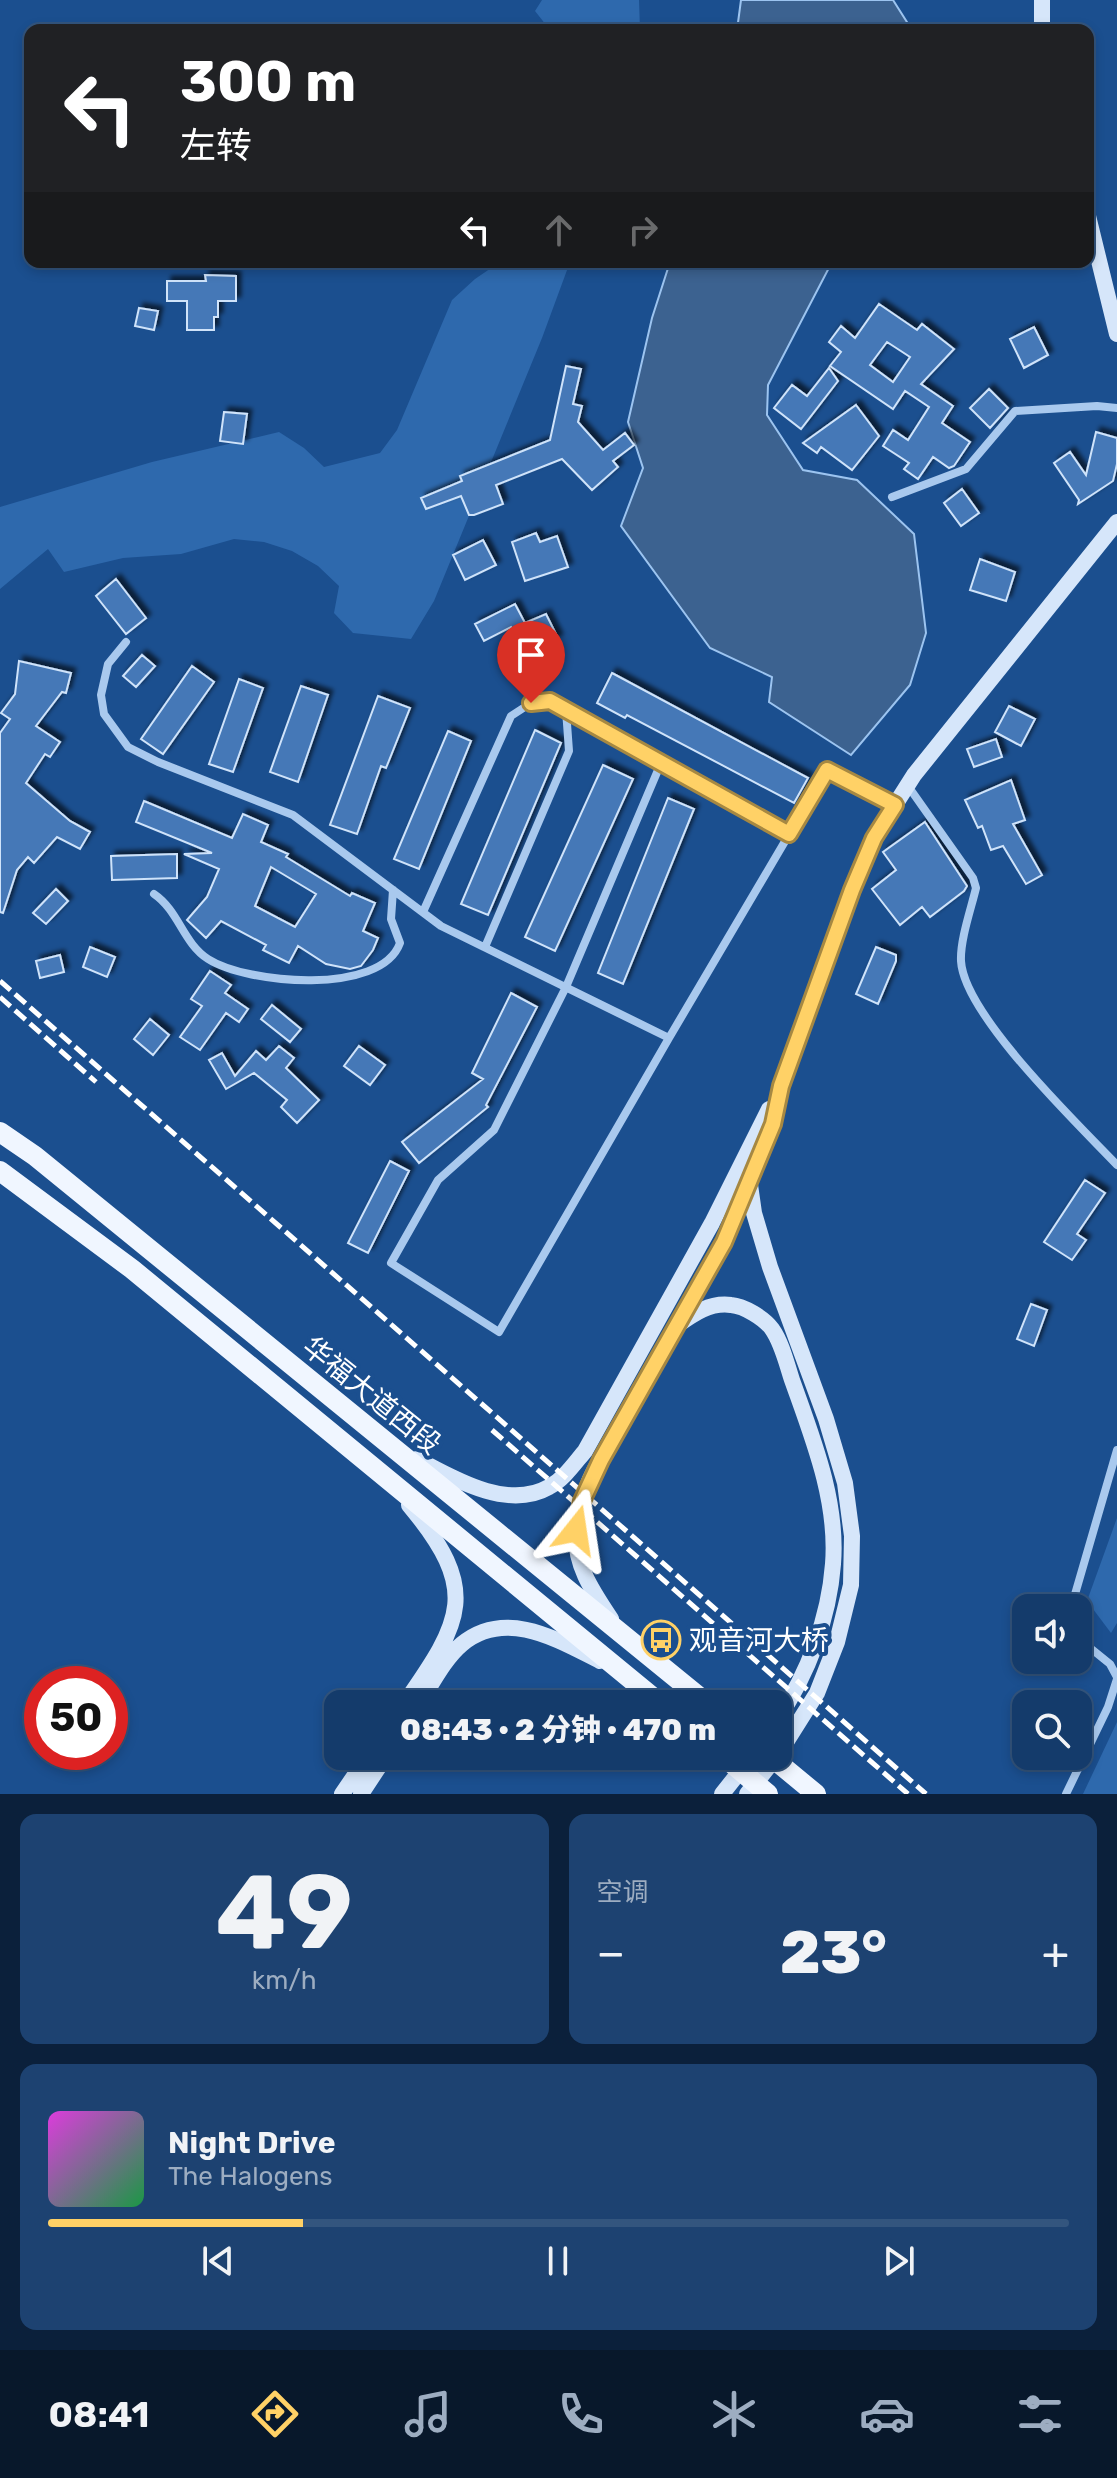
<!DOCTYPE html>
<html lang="zh">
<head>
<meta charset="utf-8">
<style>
  :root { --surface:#143b6b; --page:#1d4271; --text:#f1f3f6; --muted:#9dadc1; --line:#33557e; --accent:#ffd166 }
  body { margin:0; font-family:Rubik,"Noto Sans SC",sans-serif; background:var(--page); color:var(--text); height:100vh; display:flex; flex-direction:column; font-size:30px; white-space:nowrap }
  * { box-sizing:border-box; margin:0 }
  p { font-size:26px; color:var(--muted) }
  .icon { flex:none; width:44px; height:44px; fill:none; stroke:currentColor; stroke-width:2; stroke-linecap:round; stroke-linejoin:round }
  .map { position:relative; height:1794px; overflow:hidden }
  .panel { display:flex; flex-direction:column; gap:20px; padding:20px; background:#0b203b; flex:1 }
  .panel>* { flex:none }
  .hud { position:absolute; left:24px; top:24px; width:1070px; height:244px; border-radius:16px; box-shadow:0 4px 12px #0003,0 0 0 2px var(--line); background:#202124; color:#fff; overflow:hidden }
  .controls { position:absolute; left:1012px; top:1594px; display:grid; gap:16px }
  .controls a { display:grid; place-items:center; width:80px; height:80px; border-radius:16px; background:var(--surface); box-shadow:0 4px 12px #0003,0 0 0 2px var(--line); font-size:40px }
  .speed { position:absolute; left:24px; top:1666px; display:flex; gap:16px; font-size:40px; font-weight:700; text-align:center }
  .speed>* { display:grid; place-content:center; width:104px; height:104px; border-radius:50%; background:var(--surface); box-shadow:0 4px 12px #0003,0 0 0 2px var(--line); line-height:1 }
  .speed .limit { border:12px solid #d22; background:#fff; color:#111 }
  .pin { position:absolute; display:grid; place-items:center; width:68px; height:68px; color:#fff; margin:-82px -34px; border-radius:50% 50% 50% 0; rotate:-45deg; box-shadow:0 0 8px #0007 }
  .pin .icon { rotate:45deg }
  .me { position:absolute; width:88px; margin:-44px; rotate:15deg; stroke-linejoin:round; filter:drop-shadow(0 0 6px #0008) }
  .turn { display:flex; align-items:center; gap:28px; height:168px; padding:0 24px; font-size:36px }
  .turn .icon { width:104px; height:104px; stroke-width:2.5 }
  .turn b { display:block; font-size:56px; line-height:68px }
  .lanes { display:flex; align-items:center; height:76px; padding:0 24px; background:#0003; justify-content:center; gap:40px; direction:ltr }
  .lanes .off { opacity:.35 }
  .big { font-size:60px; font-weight:800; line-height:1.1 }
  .panel .widget { flex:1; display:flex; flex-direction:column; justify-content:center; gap:12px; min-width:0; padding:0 28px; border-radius:16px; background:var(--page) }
  .panel .dial { align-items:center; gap:0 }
  .dial b { font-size:104px; line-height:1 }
  .song { display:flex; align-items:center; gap:24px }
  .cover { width:96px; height:96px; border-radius:12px; background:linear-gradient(135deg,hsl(300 70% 55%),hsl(140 70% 35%)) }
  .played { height:8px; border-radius:4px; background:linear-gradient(90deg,var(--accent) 25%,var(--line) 25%) }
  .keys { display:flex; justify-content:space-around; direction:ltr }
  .heat { display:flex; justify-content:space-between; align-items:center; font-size:44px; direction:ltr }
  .panel .tiles { flex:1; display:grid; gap:20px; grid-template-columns:1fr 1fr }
  .widget:last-child { grid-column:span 2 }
  .trip { position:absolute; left:324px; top:1690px; width:468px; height:80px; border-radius:16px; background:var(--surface); box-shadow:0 4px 12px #0003,0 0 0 2px var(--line); font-weight:800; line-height:80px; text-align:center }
  .tabs { display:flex; height:128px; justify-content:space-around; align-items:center; background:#08182b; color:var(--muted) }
  .tabs .icon { width:56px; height:56px }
  .tabs .selected { color:var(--accent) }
  .tabs b { font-size:36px; color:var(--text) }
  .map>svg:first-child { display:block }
  .green { fill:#2e69ad }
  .water { fill:#3c6290; stroke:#9cc4f0; stroke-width:2 }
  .building { fill:#4478b7; stroke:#cfe3fa; stroke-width:2; fill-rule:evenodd; filter:url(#shadow) }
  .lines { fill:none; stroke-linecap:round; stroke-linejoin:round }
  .street { stroke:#a9c9ee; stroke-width:8 }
  .secondary { stroke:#d6e6fa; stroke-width:16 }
  .primary { stroke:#f0f6ff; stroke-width:20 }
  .rail { stroke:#fff; stroke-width:5; stroke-dasharray:14 6; stroke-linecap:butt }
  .primary-bridge { stroke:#f0f6ff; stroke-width:20 }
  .route-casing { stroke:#a68842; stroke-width:20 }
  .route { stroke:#ffd166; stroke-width:14 }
  .labels { text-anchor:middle; stroke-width:8; stroke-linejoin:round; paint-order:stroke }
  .street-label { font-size:28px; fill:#fff; stroke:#1b4f8f }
  .poi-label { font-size:28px; fill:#fff; stroke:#1b4f8f; text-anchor:start }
</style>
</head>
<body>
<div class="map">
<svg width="1117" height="1794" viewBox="0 0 1117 1794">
  <defs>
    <filter id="shadow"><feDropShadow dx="4.5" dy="-4.5" stdDeviation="2" flood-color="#0009"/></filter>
  </defs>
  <rect width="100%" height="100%" fill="#1b4f8f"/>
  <!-- green -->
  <path class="green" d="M542,0H639L640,30H550L535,11Z
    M500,262H570L542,338L434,601L411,639L353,633L334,613L339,586L318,566L292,551L264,542L234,539L181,554L123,558L64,572L48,549L0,589V507L152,462L279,432L304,448L324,467L380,453L397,430L452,300L475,279Z
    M1117,1518V1623L1111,1633L1087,1601Z
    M1117,1722V1794H1083Z"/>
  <!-- water -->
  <path class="water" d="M741,0H893L912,30H737Z
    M670,262H832L768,385L767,415L803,470L857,480L914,534L926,633L910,685L851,755L769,702L772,677L710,648L621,526L643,468L628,422L652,318Z"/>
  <!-- building -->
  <path class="building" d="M205,275L236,276V301H218V317H214V330H187V301H167V281H206Z
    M879,304L917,330L922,324L954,349L921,384L953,406L942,423L970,442L954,466L949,468L933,457L918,479L904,469L909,463L883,446L893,430L908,440L929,407L905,391L893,409L830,366L841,352L829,342L841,326L855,338ZM887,342L910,357L893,382L870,365Z
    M139,308L158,311L154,330L135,326Z
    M1034,327L1048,355L1024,368L1010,339Z
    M566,366L581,369L573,404L582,406L578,422L603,450L625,433L634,445L613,461L618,467L592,490L562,459L496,485L503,504L474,515H469L461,496L426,509L421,498L462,481L460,476L550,440Z
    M829,368L838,381L801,429L774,408L792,385L807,396Z
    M989,389L1008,408L990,428L970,408Z
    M856,405L879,436L852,470L821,447L817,453L803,443Z
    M224,412L247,414L243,444L220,441Z
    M1096,432L1117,438V464L1113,481L1078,504L1079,500L1054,463L1070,452L1086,475Z
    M962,489L979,513L961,526L944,503Z
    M536,533L540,542L557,536L568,567L525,581L512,542Z
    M483,540L496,565L465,580L453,555Z
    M980,559L1015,572L1006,601L970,590Z
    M116,579L146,618L126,634L96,596Z
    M515,604L525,623L546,614L558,638L529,653L521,637L517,639L511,627L484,641L475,624Z
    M142,655L155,666L136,687L123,676Z
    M19,661L71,673L66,693L62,692L36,726L60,742L50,757L45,754L26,783L70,821L90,832L80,849L57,837L34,863L28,857L17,870L3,913L0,912V733L10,719L1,713L15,694Z
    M192,666L214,682L163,754L141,739Z
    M612,673L808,778L794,803L627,715L625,718L597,703Z
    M239,679L263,688L233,772L209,764Z
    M301,686L328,695L298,782L270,772Z
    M378,696L410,708L386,768L381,766L357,834L330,825Z
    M1009,706L1035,719L1021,746L995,732Z
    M535,730L561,743L488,915L461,904Z
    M448,731L471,741L419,869L394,859Z
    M996,739L1002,757L974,767L967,749Z
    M603,765L633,779L555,951L525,937Z
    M1011,780L1025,820L1013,824L1042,875L1026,884L1003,846L991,850L982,826L978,828L965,800Z
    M668,798L694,809L623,984L598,973Z
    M144,801L232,838L243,814L268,825L261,842L288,854L286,857L350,896L352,893L375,903L363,931L378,938L373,950L361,966L350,969L326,964L298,946L289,963L263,950L266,945L221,921L206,938L187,920L207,897L219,869L184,854L212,853L136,822ZM271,867L316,894L295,927L255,906Z
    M925,822L967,886L964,891L930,917L922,907L900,925L872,889L896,870L883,852Z
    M177,854V878L112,880L111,856Z
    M56,889L68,901L46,924L33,913Z
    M90,947L115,957L107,977L83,967Z
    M876,947L896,955V961L878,1004L856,994Z
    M60,955L64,972L40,978L36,961Z
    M210,971L231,985L225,993L248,1009L239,1022L226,1013L200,1050L180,1037L202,1006L191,999Z
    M511,993L537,1007L486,1105L488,1107L419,1163L402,1142L483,1079L472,1073Z
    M272,1005L301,1029L290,1042L261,1019Z
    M150,1019L169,1035L153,1055L134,1039Z
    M279,1046L294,1058L286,1068L319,1100L297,1123L281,1107L287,1100L254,1073L226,1089L209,1060L222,1053L235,1076L256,1051L266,1060Z
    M359,1046L385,1065L370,1085L344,1066Z
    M390,1161L409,1171L368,1253L348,1243Z
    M1085,1180L1105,1193L1077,1234L1086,1240L1072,1260L1044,1242Z
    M1031,1304L1047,1310L1034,1346L1017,1339Z"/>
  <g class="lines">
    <!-- street -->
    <path class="street" d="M892,497L966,469L1015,411L1097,406L1117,408
      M126,642L108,664L101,695L104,714L128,747L158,762L293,815L441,926L669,1038L827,770L895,805
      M661,763L566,987L494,1130L438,1180L391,1263L499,1332L669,1038
      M908,786L973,878L976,888C971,909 960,940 961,961C964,1015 1078,1124 1117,1165
      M154,894C179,911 183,943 208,959C247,984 381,996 400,943L391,919L393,890
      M423,912L511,716L531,703L550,701L789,834
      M485,947L569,751L566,710
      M1071,1608L1117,1450
      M1078,1629L1089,1647L1110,1664L1117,1677
      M1066,1794L1108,1707L1117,1679"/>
    <!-- secondary -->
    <path class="secondary" d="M1042,0V30
      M1088,216L1117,334
      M675,1327C692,1315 709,1302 731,1305C744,1306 764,1318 772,1329C782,1343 787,1365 792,1380C813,1439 838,1501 833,1564C829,1618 808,1674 778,1718
      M417,1459C453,1478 507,1511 549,1487C564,1479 574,1464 585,1451L712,1223L769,1109
      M611,1619C593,1592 574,1565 576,1530C578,1489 607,1448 627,1413C669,1338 720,1263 748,1181
      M404,1704C463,1620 480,1590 409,1505
      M419,1704C432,1684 444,1659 462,1644C506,1608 558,1640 600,1661
      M778,1755L817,1693L837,1642L851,1585L852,1536L845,1483L826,1419L770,1267L754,1213L749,1178L773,1124L781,1086L852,890L874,838L914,775L1117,522
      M342,1794L368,1756
      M361,1794L386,1756
      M722,1794L752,1756
      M747,1794L777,1756"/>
    <!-- primary -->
    <path class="primary" d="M0,1132L35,1156L708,1704
      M0,1171L132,1269L661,1704"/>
    <!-- rail -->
    <path class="rail" d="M0,981L926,1794
      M0,997L96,1082
      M492,1430L908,1794"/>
    <!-- primary-bridge -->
    <path class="primary-bridge" d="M723,1756L768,1794
      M770,1756L816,1794"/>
  </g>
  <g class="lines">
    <!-- route casing -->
    <g class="route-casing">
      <path id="route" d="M531,703L550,701L789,834L827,770L895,805L874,838L852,890L781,1086L773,1124L724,1242L601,1460L582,1501L576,1530"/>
    </g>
    <!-- route -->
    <use href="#route" class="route"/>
  </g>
  <!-- icons -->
  <defs>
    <g id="bus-ring" transform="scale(2)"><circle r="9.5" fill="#1b4f8f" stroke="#ffd166" stroke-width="1.5"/><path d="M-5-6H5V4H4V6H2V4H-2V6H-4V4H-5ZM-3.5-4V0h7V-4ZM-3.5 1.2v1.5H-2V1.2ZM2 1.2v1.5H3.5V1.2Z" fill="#ffd166"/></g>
  </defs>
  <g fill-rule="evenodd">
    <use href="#bus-ring" x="661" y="1640"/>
  </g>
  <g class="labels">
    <!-- street labels -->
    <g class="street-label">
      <text transform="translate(372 1395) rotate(39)" y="10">华福大道西段</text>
    </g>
    <!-- poi labels -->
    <g class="poi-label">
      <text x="689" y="1650">观音河大桥</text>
    </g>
  </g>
</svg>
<div class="controls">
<a><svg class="icon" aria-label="sound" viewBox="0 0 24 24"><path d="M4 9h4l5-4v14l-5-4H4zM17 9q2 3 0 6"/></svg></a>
<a><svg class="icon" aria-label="search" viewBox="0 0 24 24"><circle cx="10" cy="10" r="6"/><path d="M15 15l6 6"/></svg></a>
</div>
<div class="speed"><div class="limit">50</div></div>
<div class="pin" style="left:531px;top:703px;background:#d93025"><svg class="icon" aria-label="arrive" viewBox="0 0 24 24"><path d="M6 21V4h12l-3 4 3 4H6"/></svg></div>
<svg class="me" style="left:576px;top:1530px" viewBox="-20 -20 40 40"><path d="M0-17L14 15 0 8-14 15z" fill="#ffd166" stroke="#fff" stroke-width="4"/></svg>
<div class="trip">08:43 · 2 分钟 · 470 m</div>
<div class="hud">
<div class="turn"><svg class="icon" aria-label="left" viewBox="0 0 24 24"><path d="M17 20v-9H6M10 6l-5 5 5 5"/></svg><div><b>300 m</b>左转</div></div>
<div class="lanes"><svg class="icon" aria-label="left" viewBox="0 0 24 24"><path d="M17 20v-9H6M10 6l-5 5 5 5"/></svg><svg class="icon off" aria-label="ahead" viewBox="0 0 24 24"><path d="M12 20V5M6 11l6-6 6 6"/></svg><svg class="icon off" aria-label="right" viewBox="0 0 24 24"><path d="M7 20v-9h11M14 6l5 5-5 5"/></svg></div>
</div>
</div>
<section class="panel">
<div class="tiles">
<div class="widget dial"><b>49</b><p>km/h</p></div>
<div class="widget"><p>空调</p>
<div class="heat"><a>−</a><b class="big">23°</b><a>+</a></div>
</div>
<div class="widget">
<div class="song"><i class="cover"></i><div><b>Night Drive</b><p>The Halogens</p></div></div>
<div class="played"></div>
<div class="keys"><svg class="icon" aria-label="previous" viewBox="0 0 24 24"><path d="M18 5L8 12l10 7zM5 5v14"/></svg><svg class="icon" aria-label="pause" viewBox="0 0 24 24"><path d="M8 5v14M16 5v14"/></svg><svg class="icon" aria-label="next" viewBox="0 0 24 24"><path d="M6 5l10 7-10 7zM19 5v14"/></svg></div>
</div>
</div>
</section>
<nav class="tabs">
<b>08:41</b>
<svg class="icon selected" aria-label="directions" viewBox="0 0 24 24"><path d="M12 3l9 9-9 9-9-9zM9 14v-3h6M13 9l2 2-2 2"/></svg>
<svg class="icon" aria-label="music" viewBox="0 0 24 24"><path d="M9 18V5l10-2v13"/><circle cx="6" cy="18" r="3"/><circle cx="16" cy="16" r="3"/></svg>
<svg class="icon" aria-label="phone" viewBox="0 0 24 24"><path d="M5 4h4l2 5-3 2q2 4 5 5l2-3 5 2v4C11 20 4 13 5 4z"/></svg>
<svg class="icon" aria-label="climate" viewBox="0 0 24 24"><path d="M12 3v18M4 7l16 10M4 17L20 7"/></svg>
<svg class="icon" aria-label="car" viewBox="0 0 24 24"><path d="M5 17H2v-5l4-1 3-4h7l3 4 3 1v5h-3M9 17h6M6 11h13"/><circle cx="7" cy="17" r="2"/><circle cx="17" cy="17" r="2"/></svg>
<svg class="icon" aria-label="filters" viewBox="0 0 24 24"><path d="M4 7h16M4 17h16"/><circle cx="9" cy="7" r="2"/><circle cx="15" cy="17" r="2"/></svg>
</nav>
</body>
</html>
